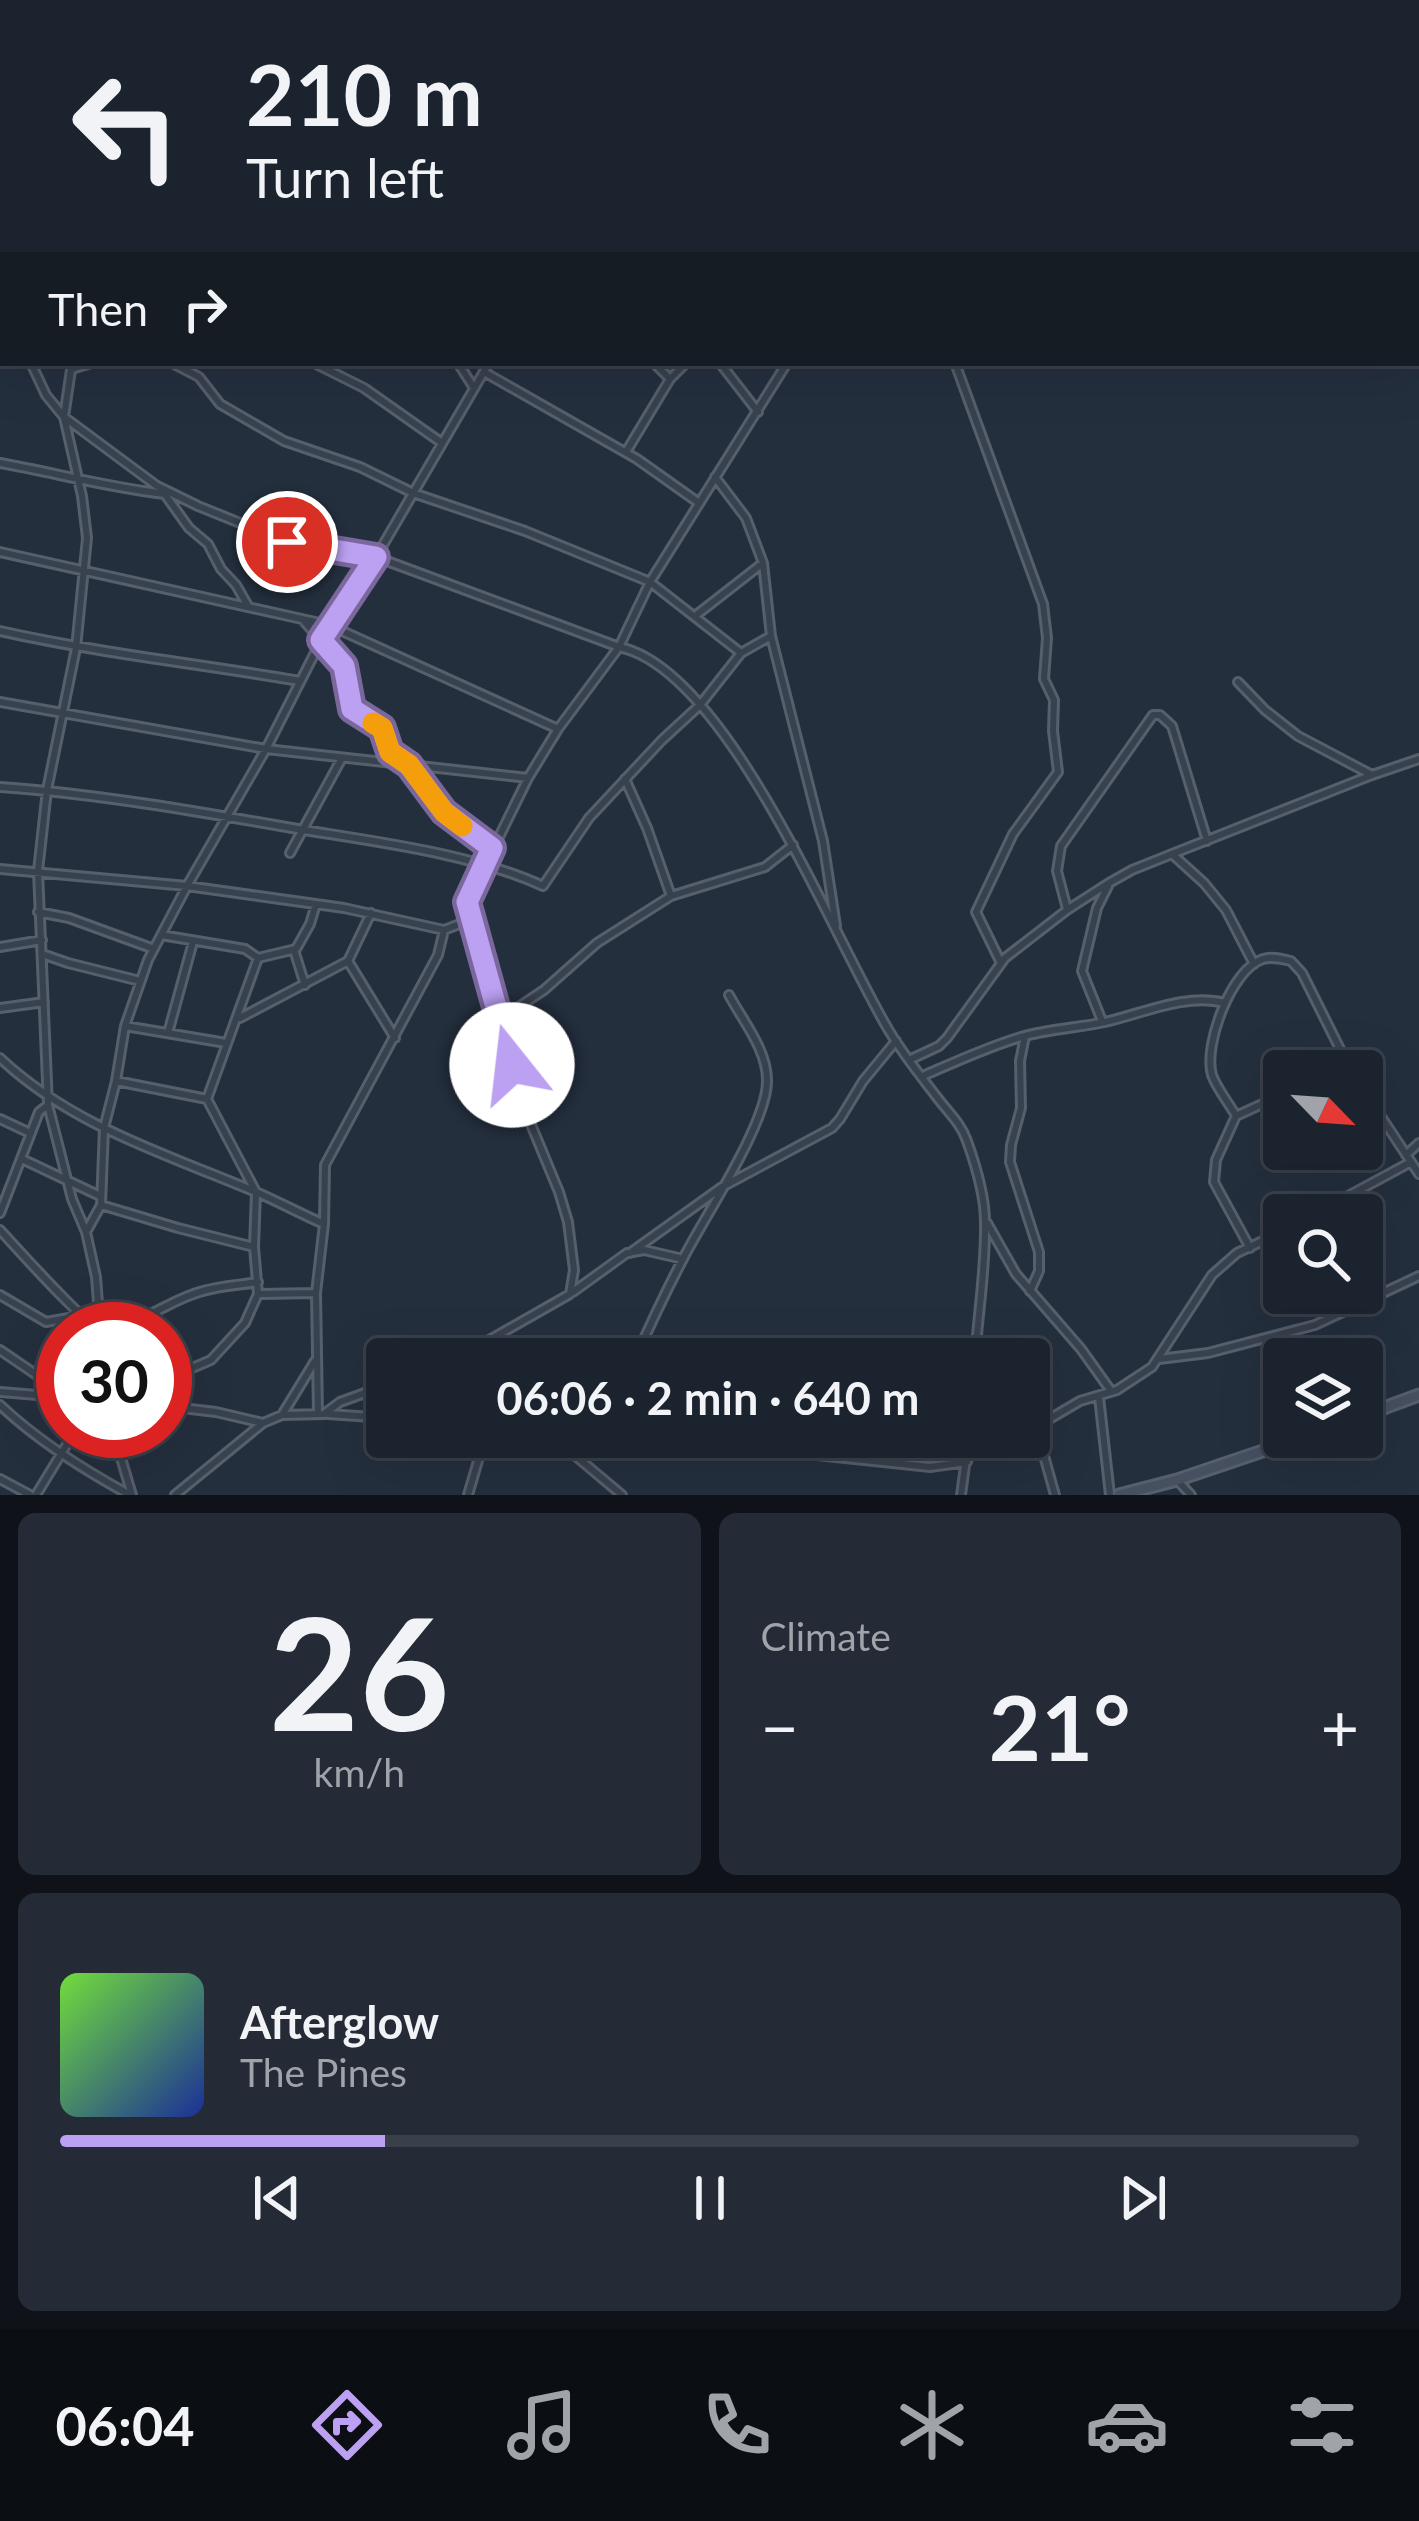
<!DOCTYPE html>
<html lang="en">
<head>
<meta charset="utf-8">
<style>
  :root { --surface:#1b232e; --page:#242b36; --text:#f1f3f6; --muted:#a0a4aa; --line:#39404a; --accent:#bca0f2 }
  body { margin:0; font-family:Lato,sans-serif; background:var(--page); color:var(--text); height:100vh; display:flex; flex-direction:column; font-size:45px; white-space:nowrap }
  * { box-sizing:border-box; margin:0 }
  p { font-size:39px; color:var(--muted) }
  .icon { flex:none; width:66px; height:66px; fill:none; stroke:currentColor; stroke-width:2; stroke-linecap:round; stroke-linejoin:round }
  .map { position:relative; height:1495px; overflow:hidden }
  .details { display:flex; flex-direction:column; gap:18px; padding:18px; background:#0f1319; flex:1 }
  .details>* { flex:none }
  .hud { position:absolute; left:0px; top:0px; width:1419px; height:366px; box-shadow:0 12px 48px #0002,0 0 0 3px var(--line); background:#1b232e; color:var(--text); overflow:hidden }
  .needle { width:78px; rotate:115deg }
  .buttons { position:absolute; left:1263px; top:1050px; display:grid; gap:24px }
  .buttons a { display:grid; place-items:center; width:120px; height:120px; border-radius:12px; background:var(--surface); box-shadow:0 12px 48px #0002,0 0 0 3px var(--line); font-size:60px }
  .speed { position:absolute; left:36px; top:1302px; display:flex; gap:24px; font-size:60px; font-weight:700; text-align:center }
  .speed>* { display:grid; place-content:center; width:156px; height:156px; border-radius:50%; background:var(--surface); box-shadow:0 12px 48px #0002,0 0 0 3px var(--line); line-height:1 }
  .speed .limit { border:18px solid #d22; background:#fff; color:#111 }
  .pin { position:absolute; display:grid; place-items:center; width:102px; height:102px; color:#fff; margin:-51px; border:6px solid #fff; border-radius:50%; box-shadow:0 3px 12px #0007 }
  .me { position:absolute; width:132px; margin:-66px; rotate:344deg; stroke-linejoin:round; filter:drop-shadow(0 0 9px #0008) }
  .turn { display:flex; align-items:center; gap:42px; height:252px; padding:0 48px; font-size:54px }
  .turn .icon { width:156px; height:156px; stroke-width:2.5 }
  .turn b { display:block; font-size:84px; line-height:102px }
  .then { display:flex; align-items:center; height:114px; padding:0 48px; background:#0003; gap:24px; font-size:45px }
  .big { font-size:90px; font-weight:700; line-height:1.1 }
  .details .tile { flex:1; display:flex; flex-direction:column; justify-content:center; gap:18px; min-width:0; padding:0 42px; border-radius:18px; background:var(--page) }
  .details .dial { align-items:center; gap:0 }
  .dial b { font-size:156px; line-height:1 }
  .song { display:flex; align-items:center; gap:36px }
  .cover { width:144px; height:144px; border-radius:18px; background:linear-gradient(135deg,hsl(100 70% 55%),hsl(230 70% 35%)) }
  .played { height:12px; border-radius:6px; background:linear-gradient(90deg,var(--accent) 25%,var(--line) 25%) }
  .keys { display:flex; justify-content:space-around; direction:ltr }
  .heat { display:flex; justify-content:space-between; align-items:center; font-size:66px; direction:ltr }
  .details .tiles { flex:1; display:grid; gap:18px; grid-template-columns:1fr 1fr }
  .tile:last-child { grid-column:span 2 }
  .trip { position:absolute; left:366px; top:1338px; width:684px; height:120px; border-radius:12px; background:var(--surface); box-shadow:0 12px 48px #0002,0 0 0 3px var(--line); font-weight:700; line-height:120px; text-align:center }
  .tab-bar { display:flex; height:192px; justify-content:space-around; align-items:center; background:#0b0e12; color:var(--muted) }
  .tab-bar .icon { width:84px; height:84px }
  .tab-bar .active { color:var(--accent) }
  .tab-bar b { font-size:54px; color:var(--text) }
  .map>svg:first-child { display:block }
  .lines { fill:none; stroke-linecap:round; stroke-linejoin:round }
  .street-casing { stroke:#565f6c; stroke-width:12 }
  .secondary-casing { stroke:#565f6c; stroke-width:15 }
  .street { stroke:#38414e; stroke-width:6 }
  .secondary { stroke:#465061; stroke-width:9 }
  .route-casing { stroke:#7a689d; stroke-width:30 }
  .route { stroke:#bca0f2; stroke-width:21 }
  .slow { stroke:#f59e0b; stroke-width:21 }
</style>
</head>
<body>
<div class="map">
<svg width="1419" height="1495" viewBox="0 0 1419 1495">
  <rect width="100%" height="100%" fill="#242f3e"/>
  <g class="lines">
    <!-- street casing -->
    <g class="street-casing">
      <path id="street" d="M64,0V3
        M295,0V3
        M524,0L527,3
        M726,0L728,3
        M358,3L364,0
        M884,3L888,0
        M1040,3L1042,0
        M0,132L3,131
        M0,307L3,312
        M31,363L46,395L64,417L157,486L198,506L287,542L376,557L619,647C727,669 833,937 888,1029C902,1053 920,1075 936,1096C947,1111 961,1123 967,1141C976,1166 985,1195 985,1222C986,1267 978,1314 975,1359
        M172,363L199,377L220,404L284,441L360,467L413,493L525,531L650,582L741,653
        M314,363L364,388L442,443
        M458,363L474,388
        M720,363L758,412
        M955,363L1043,604L1047,638L1044,679L1054,700L1053,731L1058,772L1013,834L976,912L1001,963
        M72,369L91,363
        M484,372L637,459L699,503
        M670,379L686,363
        M626,452L670,379L654,363
        M0,463C56,473 110,488 166,494
        M715,477L746,518L763,563L771,636L823,841L836,926
        M164,493L189,528L208,544L221,569L236,585L248,606
        M0,552L329,625L558,729
        M695,616L763,563
        M302,619L344,666L352,709L382,728L390,751L409,765L444,812L492,848
        M0,631C99,653 200,664 300,681
        M1238,682L1265,710L1298,736L1372,775
        M0,702L266,749L528,778
        M625,779L647,828L671,896
        M0,787C98,794 195,811 292,828C370,841 472,853 543,886L589,818L662,740L700,705L741,653L771,636
        M290,853L342,758
        M1172,854L1204,883L1226,910L1254,964
        M0,869L187,886L344,908L444,930L470,920
        M1067,909L1057,871L1061,846L1153,715H1160L1172,726L1207,841
        M38,912L69,918L154,949
        M161,935L245,949L258,958L296,949L310,924L316,904
        M0,947L42,940
        M294,950L305,985
        M42,954L68,963L140,981
        M348,961L395,1038
        M0,1008L44,1002
        M240,1018L348,961L371,913
        M499,1020L544,990L597,943L671,896L765,867L793,845
        M1102,1021L1082,971L1097,908L1108,886
        M125,1026L226,1043
        M168,1033L193,942
        M1025,1036L1020,1061L1021,1108L1011,1145L1010,1162L1039,1252V1271L1030,1291
        M0,1058C72,1126 166,1154 256,1192C279,1202 301,1214 324,1224
        M909,1060L939,1046L947,1038L1005,958L1067,910L1109,883L1132,870L1172,854L1372,775L1419,759
        M1335,1071L1348,1065
        M923,1076C955,1062 987,1047 1021,1037C1048,1029 1077,1028 1105,1022C1144,1013 1186,993 1225,1003
        M116,1081L207,1099
        M1362,1088L1419,1174
        M48,1105L72,1199L86,1232
        M1236,1116C1229,1103 1217,1089 1212,1075C1203,1045 1232,968 1263,959C1272,956 1282,959 1291,961L1302,973L1351,1071
        M0,1119L30,1133
        M1406,1155L1419,1143
        M22,1159L100,1196
        M101,1205L178,1228L254,1247
        M0,1213L39,1112L48,1105L38,871L47,790L76,648L87,538L82,496L64,417L72,363
        M1313,1215L1411,1162
        M987,1223L1016,1274L1081,1349L1111,1391
        M0,1230C15,1246 85,1325 99,1328C100,1328 116,1325 117,1325C150,1320 171,1299 203,1291C220,1286 240,1285 258,1282
        M1250,1248L1214,1182L1216,1160L1236,1116L1284,1094
        M630,1253L722,1187L832,1128L840,1119L863,1081L896,1041
        M573,1292L627,1253L644,1250L683,1259
        M260,1294L316,1293
        M0,1295L46,1322L80,1316
        M100,1329L96,1277L86,1232L101,1205L104,1128L116,1081L125,1026L148,960L187,886L266,749L329,625L376,557L489,363
        M0,1350L63,1393
        M456,1359L570,1294L574,1270L568,1222L559,1192L525,1110L467,902L528,778L558,729L619,647L650,582L787,363
        M635,1359C650,1325 666,1291 684,1257C705,1216 768,1122 767,1080C767,1050 743,1021 729,995
        M1159,1359L1208,1353L1315,1325L1419,1276
        M165,1391L170,1380L178,1374L211,1360L245,1323L258,1294L254,1247L256,1192L207,1099L258,958
        M0,1392L37,1395L63,1400
        M1099,1397L1110,1495
        M0,1405C38,1441 84,1470 130,1495
        M165,1406L216,1412L263,1423L282,1415L324,1414L340,1402L387,1385
        M318,1414L316,1293L324,1224L325,1165L438,955L444,930
        M328,1414L387,1418
        M282,1415L315,1361
        M1036,1427L1055,1495
        M113,1431L132,1495
        M1029,1431L1080,1401L1117,1390L1152,1367L1212,1275L1237,1253L1284,1231
        M553,1437L622,1495
        M648,1437L930,1467L967,1462
        M968,1457L1016,1437
        M0,1479L30,1495
        M1177,1480L1191,1495
        M36,1495L75,1431
        M175,1495L263,1423
        M468,1495L485,1437
        M961,1495L969,1437"/>
    </g>
    <!-- secondary casing -->
    <g class="secondary-casing">
      <path id="secondary" d="M1362,1416L1419,1395
        M1119,1495L1177,1480L1304,1437"/>
    </g>
    <!-- street -->
    <use href="#street" class="street"/>
    <!-- secondary -->
    <use href="#secondary" class="secondary"/>
  </g>
  <g class="lines">
    <!-- route casing -->
    <g class="route-casing">
      <path id="route" d="M287,542L376,557L321,640L344,666L352,709L382,728L390,752L409,765L444,812L492,848L467,902L512,1065"/>
    </g>
    <!-- route -->
    <use href="#route" class="route"/>
    <!-- slow -->
    <path class="slow" d="M373,723L382,728L390,752L409,765L444,812L462,826"/>
  </g>
</svg>
<div class="buttons">
<a><svg class="needle" viewBox="-14 -14 28 28"><path d="M0-13l5 13h-10z" fill="#e53935"/><path d="M0 13l5-13h-10z" fill="#a0a4aa"/></svg></a>
<a><svg class="icon" aria-label="search" viewBox="0 0 24 24"><circle cx="10" cy="10" r="6"/><path d="M15 15l6 6"/></svg></a>
<a><svg class="icon" aria-label="layers" viewBox="0 0 24 24"><path d="M12 4l9 5-9 5-9-5zM3 14l9 5 9-5"/></svg></a>
</div>
<div class="speed"><div class="limit">30</div></div>
<div class="pin" style="left:287px;top:542px;background:#d93025"><svg class="icon" aria-label="arrive" viewBox="0 0 24 24"><path d="M6 21V4h12l-3 4 3 4H6"/></svg></div>
<svg class="me" style="left:512px;top:1065px" viewBox="-20 -20 40 40"><circle r="19" fill="#fff"/><path d="M0-13L10 11 0 6-10 11z" fill="#bca0f2"/></svg>
<div class="trip">06:06 · 2 min · 640 m</div>
<div class="hud">
<div class="turn"><svg class="icon" aria-label="left" viewBox="0 0 24 24"><path d="M17 20v-9H6M10 6l-5 5 5 5"/></svg><div><b>210 m</b>Turn left</div></div>
<div class="then">Then<svg class="icon" aria-label="right" viewBox="0 0 24 24"><path d="M7 20v-9h11M14 6l5 5-5 5"/></svg></div>
</div>
</div>
<section class="details">
<div class="tiles">
<div class="tile dial"><b>26</b><p>km/h</p></div>
<div class="tile"><p>Climate</p>
<div class="heat"><a>−</a><b class="big">21°</b><a>+</a></div>
</div>
<div class="tile">
<div class="song"><i class="cover"></i><div><b>Afterglow</b><p>The Pines</p></div></div>
<div class="played"></div>
<div class="keys"><svg class="icon" aria-label="previous" viewBox="0 0 24 24"><path d="M18 5L8 12l10 7zM5 5v14"/></svg><svg class="icon" aria-label="pause" viewBox="0 0 24 24"><path d="M8 5v14M16 5v14"/></svg><svg class="icon" aria-label="next" viewBox="0 0 24 24"><path d="M6 5l10 7-10 7zM19 5v14"/></svg></div>
</div>
</div>
</section>
<nav class="tab-bar">
<b>06:04</b>
<svg class="icon active" aria-label="directions" viewBox="0 0 24 24"><path d="M12 3l9 9-9 9-9-9zM9 14v-3h6M13 9l2 2-2 2"/></svg>
<svg class="icon" aria-label="music" viewBox="0 0 24 24"><path d="M9 18V5l10-2v13"/><circle cx="6" cy="18" r="3"/><circle cx="16" cy="16" r="3"/></svg>
<svg class="icon" aria-label="phone" viewBox="0 0 24 24"><path d="M5 4h4l2 5-3 2q2 4 5 5l2-3 5 2v4C11 20 4 13 5 4z"/></svg>
<svg class="icon" aria-label="climate" viewBox="0 0 24 24"><path d="M12 3v18M4 7l16 10M4 17L20 7"/></svg>
<svg class="icon" aria-label="car" viewBox="0 0 24 24"><path d="M5 17H2v-5l4-1 3-4h7l3 4 3 1v5h-3M9 17h6M6 11h13"/><circle cx="7" cy="17" r="2"/><circle cx="17" cy="17" r="2"/></svg>
<svg class="icon" aria-label="filters" viewBox="0 0 24 24"><path d="M4 7h16M4 17h16"/><circle cx="9" cy="7" r="2"/><circle cx="15" cy="17" r="2"/></svg>
</nav>
</body>
</html>
